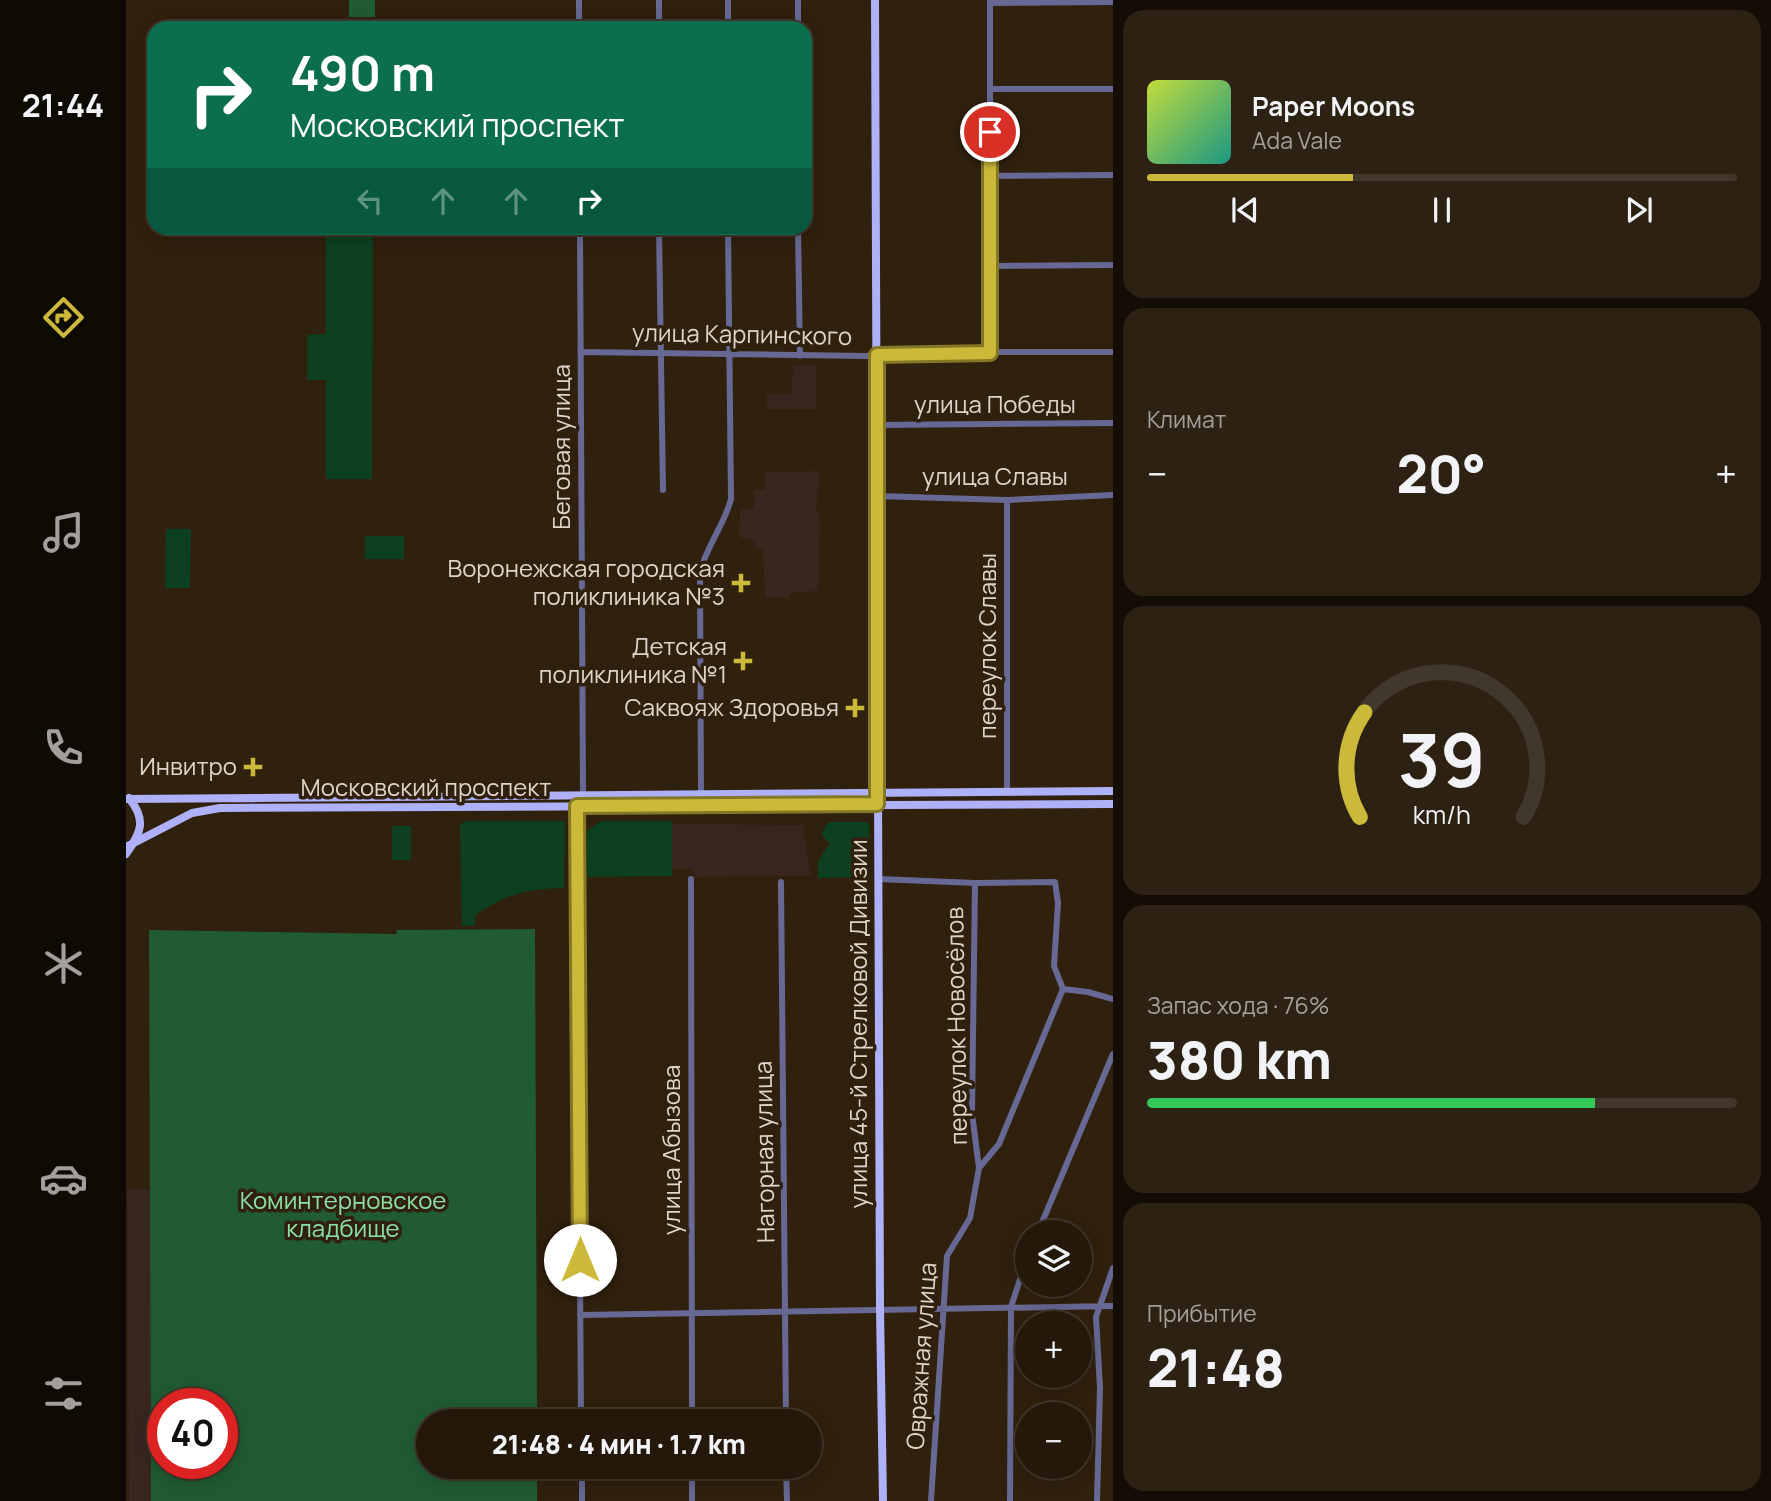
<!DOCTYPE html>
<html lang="ru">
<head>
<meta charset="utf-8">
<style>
  :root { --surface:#24180a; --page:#2c2113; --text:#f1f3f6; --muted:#a3a09c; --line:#41372b; --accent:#ccb939 }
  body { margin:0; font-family:Manrope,sans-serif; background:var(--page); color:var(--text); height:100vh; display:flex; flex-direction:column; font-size:26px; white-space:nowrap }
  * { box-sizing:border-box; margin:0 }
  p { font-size:23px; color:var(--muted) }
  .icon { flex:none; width:38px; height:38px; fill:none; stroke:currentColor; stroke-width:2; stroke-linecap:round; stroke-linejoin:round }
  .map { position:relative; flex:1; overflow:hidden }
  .details { display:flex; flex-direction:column; gap:10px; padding:10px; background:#140d06; width:658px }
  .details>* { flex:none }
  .top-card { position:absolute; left:21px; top:21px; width:665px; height:214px; border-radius:21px; box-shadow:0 4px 18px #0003,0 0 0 2px var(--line); background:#0b6e4f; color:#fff; overflow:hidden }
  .tools { position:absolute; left:889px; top:1220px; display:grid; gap:14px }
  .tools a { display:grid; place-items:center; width:77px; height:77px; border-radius:50%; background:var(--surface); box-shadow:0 4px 18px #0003,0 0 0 2px var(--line); font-size:35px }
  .speed { position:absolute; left:21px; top:1388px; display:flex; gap:14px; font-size:35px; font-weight:700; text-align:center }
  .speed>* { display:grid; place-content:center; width:91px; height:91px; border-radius:50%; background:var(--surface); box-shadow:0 4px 18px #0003,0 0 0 2px var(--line); line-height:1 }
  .speed .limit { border:10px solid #d22; background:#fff; color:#111 }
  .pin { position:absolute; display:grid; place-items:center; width:60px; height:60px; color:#fff; margin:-30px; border:4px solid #fff; border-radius:50%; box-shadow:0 2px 7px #0007 }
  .me { position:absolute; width:77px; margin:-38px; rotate:0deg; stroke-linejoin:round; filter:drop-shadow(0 0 5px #0008) }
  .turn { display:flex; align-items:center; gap:24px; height:147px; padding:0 28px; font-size:32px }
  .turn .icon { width:91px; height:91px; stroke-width:2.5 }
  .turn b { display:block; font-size:49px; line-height:60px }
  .lanes { display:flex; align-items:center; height:66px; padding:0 28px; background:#0003; justify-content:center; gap:35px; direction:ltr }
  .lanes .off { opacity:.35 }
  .big { font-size:52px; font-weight:800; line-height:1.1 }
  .details .tile { flex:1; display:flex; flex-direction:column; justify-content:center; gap:10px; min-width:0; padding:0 24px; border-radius:21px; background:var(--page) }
  .details .dial { align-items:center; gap:0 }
  .dial svg { height:182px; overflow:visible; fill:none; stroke:var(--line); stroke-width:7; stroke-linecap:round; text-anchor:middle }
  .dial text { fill:var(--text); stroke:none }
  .song { display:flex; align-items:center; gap:21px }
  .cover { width:84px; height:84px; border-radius:10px; background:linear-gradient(135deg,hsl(70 70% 55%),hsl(170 70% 35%)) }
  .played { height:7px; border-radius:4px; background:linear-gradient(90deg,var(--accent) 35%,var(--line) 35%) }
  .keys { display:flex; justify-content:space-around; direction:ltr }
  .heat { display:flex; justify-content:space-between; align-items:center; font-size:38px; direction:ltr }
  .charge { height:10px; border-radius:5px; background:linear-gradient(90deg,#34c759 76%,var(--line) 0) }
  .trip { position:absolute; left:290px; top:1409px; width:406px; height:70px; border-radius:35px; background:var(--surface); box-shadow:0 4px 18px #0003,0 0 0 2px var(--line); font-weight:800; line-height:70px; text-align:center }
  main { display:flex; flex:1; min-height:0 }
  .tabs { display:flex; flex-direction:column; width:126px; justify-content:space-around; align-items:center; background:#0e0a04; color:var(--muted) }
  .tabs .icon { width:49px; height:49px }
  .tabs .current { color:var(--accent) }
  .tabs b { font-size:32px; color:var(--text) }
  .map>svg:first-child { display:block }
  .commercial { fill:#38261e }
  .industrial { fill:#38261f }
  .green { fill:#0d4020 }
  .forest { fill:#205b34; fill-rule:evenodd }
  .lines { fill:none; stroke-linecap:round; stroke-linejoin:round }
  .minor { stroke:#676994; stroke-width:6 }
  .major { stroke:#aeb1f8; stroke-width:8 }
  .route-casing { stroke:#857825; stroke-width:18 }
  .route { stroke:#ccb939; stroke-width:12 }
  .poi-dot { fill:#ccb939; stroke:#30200e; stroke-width:2.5 }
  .labels { text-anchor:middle; stroke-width:7; stroke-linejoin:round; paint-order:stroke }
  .street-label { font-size:24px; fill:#dfd4c9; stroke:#30200e }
  .poi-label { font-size:24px; fill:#dfd4c9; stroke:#30200e; text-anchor:end }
  .park-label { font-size:24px; fill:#8ce0a3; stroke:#30200e }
</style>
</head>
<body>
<main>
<nav class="tabs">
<b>21:44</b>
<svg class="icon current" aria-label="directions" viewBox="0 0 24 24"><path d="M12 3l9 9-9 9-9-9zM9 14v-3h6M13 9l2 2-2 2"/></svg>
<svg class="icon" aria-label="music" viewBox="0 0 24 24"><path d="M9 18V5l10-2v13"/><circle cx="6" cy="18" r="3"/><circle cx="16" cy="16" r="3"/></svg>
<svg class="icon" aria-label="phone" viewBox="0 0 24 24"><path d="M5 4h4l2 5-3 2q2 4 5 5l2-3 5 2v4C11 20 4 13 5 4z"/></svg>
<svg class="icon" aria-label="climate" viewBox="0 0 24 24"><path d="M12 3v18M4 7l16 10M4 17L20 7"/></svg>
<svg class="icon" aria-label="car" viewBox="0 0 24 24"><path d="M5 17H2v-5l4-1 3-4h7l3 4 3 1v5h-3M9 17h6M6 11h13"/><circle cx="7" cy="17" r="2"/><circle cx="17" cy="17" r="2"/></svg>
<svg class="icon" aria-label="filters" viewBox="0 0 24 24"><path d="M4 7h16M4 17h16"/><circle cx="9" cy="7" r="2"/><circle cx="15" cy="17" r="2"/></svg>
</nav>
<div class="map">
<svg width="987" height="1501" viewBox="0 0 987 1501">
  <rect width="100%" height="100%" fill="#30200e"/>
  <!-- commercial -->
  <path class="commercial" d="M667,365H690V409H641V394H666Z
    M546,824L677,825L685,876L568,877V869H546Z"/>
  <!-- industrial -->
  <path class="industrial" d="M694,471L690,508L694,516L692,591L664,593L663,598L639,597L637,551L629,547V541L613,537L614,509H628V490H639L640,472Z
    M24,1189L25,1501H3L1,1190Z"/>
  <!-- green -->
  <path class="green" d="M200,228H247L246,479H200V380H181V335L200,334Z
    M40,529H65L64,588H39Z
    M239,536H278V559H239Z
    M340,821H439L438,888C399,889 382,894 349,915V925L336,926L334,825Z
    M475,821H546V876L461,877V831Z
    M702,822H743L744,877L692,878V861L704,843L695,835Z
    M266,826H285V860H266Z"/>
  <!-- forest -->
  <path class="forest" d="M223,0H249V17H223Z
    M409,929L411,1421H303V1466L411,1467V1501H25L23,930L270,934L271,930ZM37,1404H96V1463H37Z"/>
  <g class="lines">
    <!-- minor -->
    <path class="minor" d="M453,0V28
      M533,0V28
      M602,0V28
      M865,3L987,2
      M672,28V0
      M864,89H987
      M864,176L987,175
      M454,228L457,795L451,806L455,1421
      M533,228L537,490
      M672,228L674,356
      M865,266L987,265
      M455,352L740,356L776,352H987
      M864,353V0
      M751,425L987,423
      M751,496L881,500L987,495
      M881,792V500
      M575,795L574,573C580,546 598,526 605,499L602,228
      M565,879L566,1421
      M752,879L849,883L929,882L932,903L928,966L937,989L962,992L987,999
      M655,882L660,1421
      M849,883L846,1113L853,1168
      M912,1232L987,1054
      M454,1315L987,1306
      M456,1466V1501
      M566,1466V1501
      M660,1466L661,1501
      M805,1501L821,1256L844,1218L853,1168L873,1144L937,989
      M884,1501L885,1307L901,1258
      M971,1501L974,1388L970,1317L987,1268"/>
    <!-- major -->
    <path class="major" d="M749,0L754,1309L757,1501
      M0,799L987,791
      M0,847L66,813L94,808L987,804
      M0,854C15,833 21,820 3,798"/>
  </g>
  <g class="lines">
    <!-- route casing -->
    <g class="route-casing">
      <path id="route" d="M454,1260L451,806L751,804V355L864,353V132"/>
    </g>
    <!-- route -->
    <use href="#route" class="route"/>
  </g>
  <!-- markers -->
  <g class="poi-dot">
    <path d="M611.5 572.5h7v7h7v7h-7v7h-7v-7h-7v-7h7z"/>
    <path d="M613.5 650.5h7v7h7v7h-7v7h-7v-7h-7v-7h7z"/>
    <path d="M725.5 697.5h7v7h7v7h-7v7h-7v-7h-7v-7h7z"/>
    <path d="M123.5 756.5h7v7h7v7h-7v7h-7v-7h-7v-7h7z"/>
  </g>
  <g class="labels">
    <!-- street labels -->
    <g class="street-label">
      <text transform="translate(616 335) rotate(1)" y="8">улица Карпинского</text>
      <text x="869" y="413">улица Победы</text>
      <text transform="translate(436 447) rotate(-90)" y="8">Беговая улица</text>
      <text x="869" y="485">улица Славы</text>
      <text transform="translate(862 646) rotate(-90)" y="8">переулок Славы</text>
      <text x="300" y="796">Московский проспект</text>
      <text transform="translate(733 1024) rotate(-90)" y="8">улица 45-й Стрелковой Дивизии</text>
      <text transform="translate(831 1026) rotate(-91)" y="8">переулок Новосёлов</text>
      <text transform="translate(546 1150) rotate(-90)" y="8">улица Абызова</text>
      <text transform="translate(639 1152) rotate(-91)" y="8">Нагорная улица</text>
      <text transform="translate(796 1356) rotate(-86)" y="8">Овражная улица</text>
    </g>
    <!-- poi labels -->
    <g class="poi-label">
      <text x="599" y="577">Воронежская городская<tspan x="599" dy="28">поликлиника №3</tspan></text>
      <text x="601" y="655">Детская<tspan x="601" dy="28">поликлиника №1</tspan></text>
      <text x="713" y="716">Саквояж Здоровья</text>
      <text x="111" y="775">Инвитро</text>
    </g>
    <!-- park labels -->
    <g class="park-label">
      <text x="217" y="1209">Коминтерновское<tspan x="217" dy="28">кладбище</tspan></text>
    </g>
  </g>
</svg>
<div class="tools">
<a><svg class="icon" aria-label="layers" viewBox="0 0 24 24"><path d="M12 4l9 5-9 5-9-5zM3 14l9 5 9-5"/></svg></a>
<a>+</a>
<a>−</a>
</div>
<div class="speed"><div class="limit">40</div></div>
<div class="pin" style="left:864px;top:132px;background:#d93025"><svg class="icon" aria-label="arrive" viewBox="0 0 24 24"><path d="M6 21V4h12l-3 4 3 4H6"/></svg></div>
<svg class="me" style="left:454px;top:1260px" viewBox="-20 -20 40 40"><circle r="19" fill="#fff"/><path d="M0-13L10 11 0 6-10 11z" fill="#ccb939"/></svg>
<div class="trip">21:48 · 4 мин · 1.7 km</div>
<div class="top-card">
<div class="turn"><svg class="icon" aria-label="right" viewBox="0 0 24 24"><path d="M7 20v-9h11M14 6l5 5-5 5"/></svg><div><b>490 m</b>Московский проспект</div></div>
<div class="lanes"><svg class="icon off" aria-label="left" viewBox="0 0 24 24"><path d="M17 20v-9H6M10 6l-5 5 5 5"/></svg><svg class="icon off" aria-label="ahead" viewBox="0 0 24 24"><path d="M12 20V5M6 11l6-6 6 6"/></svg><svg class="icon off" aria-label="ahead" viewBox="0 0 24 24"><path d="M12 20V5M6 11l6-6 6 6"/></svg><svg class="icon" aria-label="right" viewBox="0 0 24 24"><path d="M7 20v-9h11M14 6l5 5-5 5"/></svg></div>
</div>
</div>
<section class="details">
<div class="tile">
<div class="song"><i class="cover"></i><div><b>Paper Moons</b><p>Ada Vale</p></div></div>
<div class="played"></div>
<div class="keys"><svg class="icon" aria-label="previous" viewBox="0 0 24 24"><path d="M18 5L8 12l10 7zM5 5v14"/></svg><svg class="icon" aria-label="pause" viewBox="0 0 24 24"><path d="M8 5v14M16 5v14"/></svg><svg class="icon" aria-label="next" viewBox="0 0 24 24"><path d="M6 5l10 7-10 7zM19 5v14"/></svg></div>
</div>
<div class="tile"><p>Климат</p>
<div class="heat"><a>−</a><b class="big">20°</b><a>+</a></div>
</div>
<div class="tile dial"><svg viewBox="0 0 100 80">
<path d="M14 69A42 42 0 1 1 86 69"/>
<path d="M14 69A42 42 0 0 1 16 23" stroke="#ccb939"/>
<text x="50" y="56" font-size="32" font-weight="700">39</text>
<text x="50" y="72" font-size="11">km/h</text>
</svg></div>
<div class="tile"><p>Запас хода · 76%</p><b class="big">380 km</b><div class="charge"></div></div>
<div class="tile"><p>Прибытие</p><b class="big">21:48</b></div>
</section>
</main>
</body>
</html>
